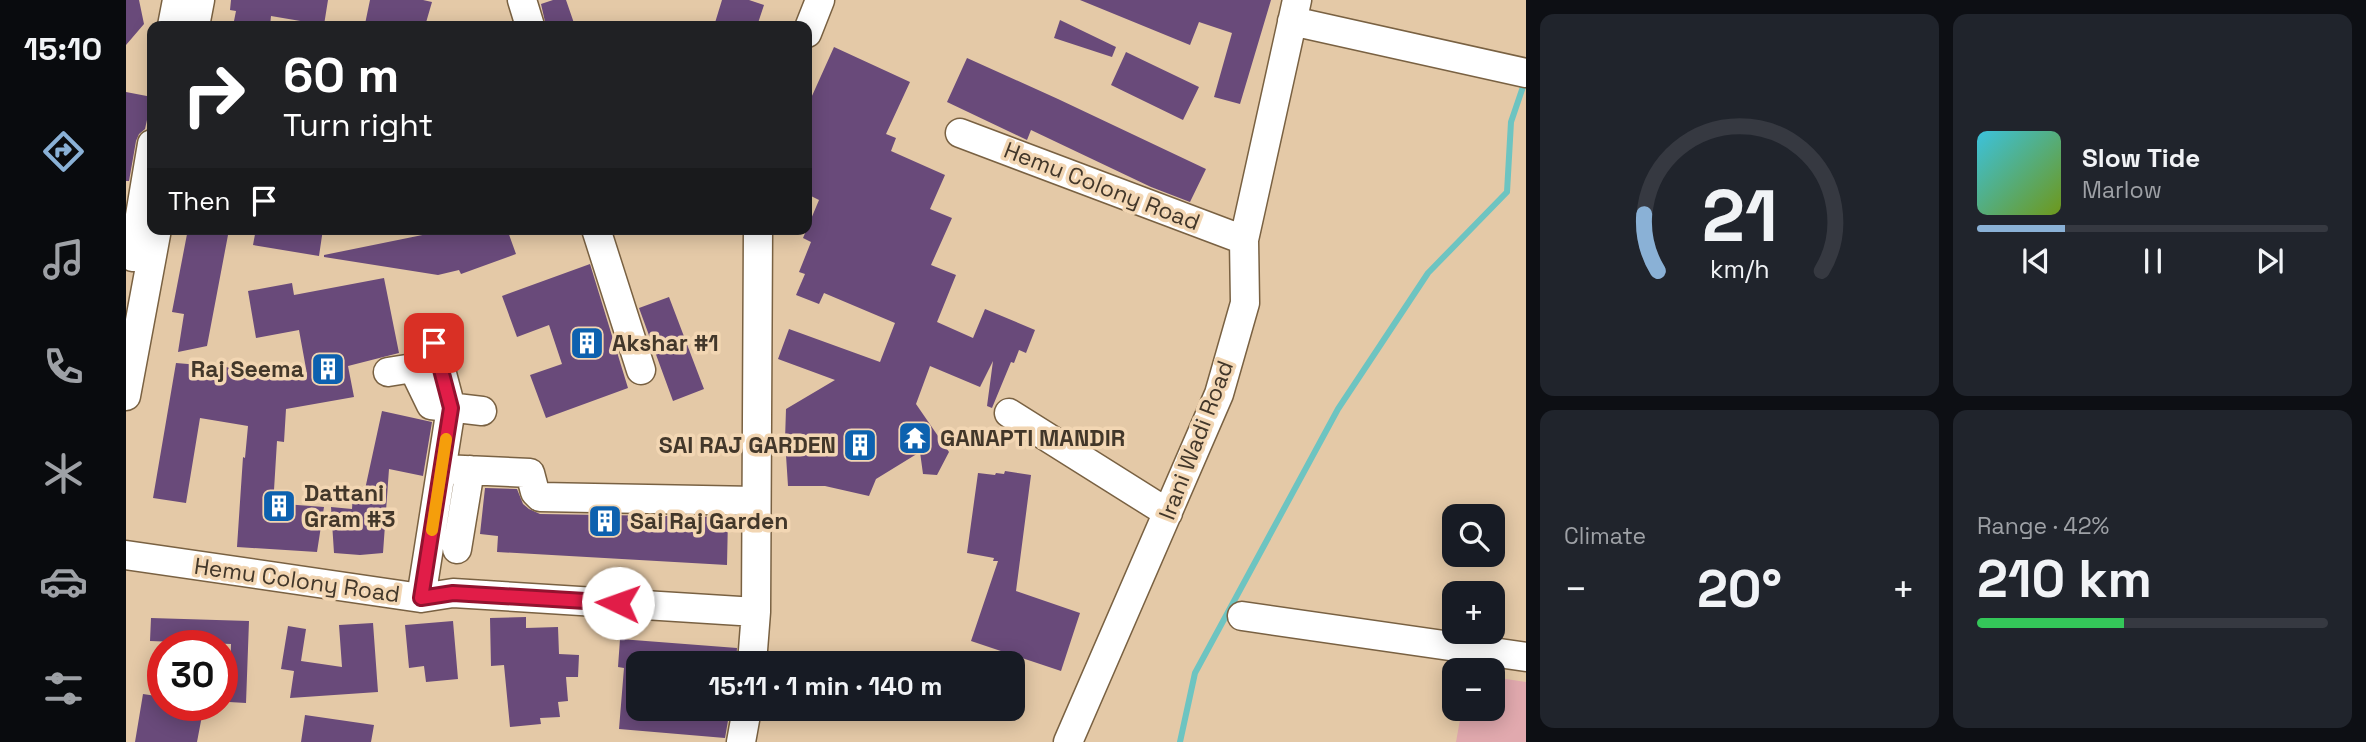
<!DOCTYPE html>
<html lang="en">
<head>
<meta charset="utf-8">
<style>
  :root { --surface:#171b24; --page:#20242c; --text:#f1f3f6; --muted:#9ea1a6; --line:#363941; --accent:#8ab1d6 }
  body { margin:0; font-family:"Space Grotesk",sans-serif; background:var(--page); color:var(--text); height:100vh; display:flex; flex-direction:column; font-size:26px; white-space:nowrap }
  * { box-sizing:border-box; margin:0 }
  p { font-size:23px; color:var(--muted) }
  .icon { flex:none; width:38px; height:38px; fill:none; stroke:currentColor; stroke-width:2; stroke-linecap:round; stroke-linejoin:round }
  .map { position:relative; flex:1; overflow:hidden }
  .panel { display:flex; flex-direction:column; gap:14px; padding:14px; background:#0d0f14; width:840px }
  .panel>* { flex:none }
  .top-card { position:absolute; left:21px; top:21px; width:665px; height:214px; border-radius:14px; box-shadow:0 4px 18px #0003; background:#202124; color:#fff; overflow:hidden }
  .fabs { position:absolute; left:1316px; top:504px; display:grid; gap:14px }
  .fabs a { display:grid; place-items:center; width:63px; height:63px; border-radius:14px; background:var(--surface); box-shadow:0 4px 18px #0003; font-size:35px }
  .speed { position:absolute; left:21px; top:630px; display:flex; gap:14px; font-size:35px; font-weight:700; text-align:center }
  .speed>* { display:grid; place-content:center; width:91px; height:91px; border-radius:50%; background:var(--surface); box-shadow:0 4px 18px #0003; line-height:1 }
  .speed .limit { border:10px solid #d22; background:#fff; color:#111 }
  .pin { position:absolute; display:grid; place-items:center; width:60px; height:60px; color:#fff; margin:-30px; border-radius:14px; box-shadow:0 4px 10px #0006 }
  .me { position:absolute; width:77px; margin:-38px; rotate:273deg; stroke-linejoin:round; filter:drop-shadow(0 0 5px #0008) }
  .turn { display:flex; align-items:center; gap:24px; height:147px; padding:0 21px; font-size:32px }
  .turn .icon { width:91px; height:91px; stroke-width:2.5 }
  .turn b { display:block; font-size:49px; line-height:60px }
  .then { display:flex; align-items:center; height:66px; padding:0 21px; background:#0003; gap:14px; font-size:26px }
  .big { font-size:52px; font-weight:700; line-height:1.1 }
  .panel .tile { flex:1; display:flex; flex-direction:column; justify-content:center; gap:10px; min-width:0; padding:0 24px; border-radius:14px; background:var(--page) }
  .panel .dial { align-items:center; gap:0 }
  .dial svg { height:182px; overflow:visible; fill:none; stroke:var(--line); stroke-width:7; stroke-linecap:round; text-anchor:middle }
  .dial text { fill:var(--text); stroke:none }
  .song { display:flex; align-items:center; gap:21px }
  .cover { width:84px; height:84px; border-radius:10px; background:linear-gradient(135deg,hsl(190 70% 55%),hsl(80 70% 35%)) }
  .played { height:7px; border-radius:4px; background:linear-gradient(90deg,var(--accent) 25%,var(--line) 25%) }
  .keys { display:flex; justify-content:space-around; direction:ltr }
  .heat { display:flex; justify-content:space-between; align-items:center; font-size:38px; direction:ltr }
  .charge { height:10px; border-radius:5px; background:linear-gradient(90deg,#34c759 42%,var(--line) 0) }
  .panel .tiles { flex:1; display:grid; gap:14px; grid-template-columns:repeat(2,1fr) }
  .trip { position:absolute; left:500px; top:651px; width:399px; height:70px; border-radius:14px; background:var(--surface); box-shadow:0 4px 18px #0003; font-weight:700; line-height:70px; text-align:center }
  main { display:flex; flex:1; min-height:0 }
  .tabs { display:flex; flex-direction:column; width:126px; justify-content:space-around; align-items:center; background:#090b0e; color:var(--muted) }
  .tabs .icon { width:49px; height:49px }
  .tabs .selected { color:var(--accent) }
  .tabs b { font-size:32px; color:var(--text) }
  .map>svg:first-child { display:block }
  .green { fill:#e1a9ae }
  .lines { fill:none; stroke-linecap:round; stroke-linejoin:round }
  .stream { stroke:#6dc4c1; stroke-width:6 }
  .building { fill:#694a7a }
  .minor-casing { stroke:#796142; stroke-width:31 }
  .minor { stroke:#fff; stroke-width:28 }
  .route-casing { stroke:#92132f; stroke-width:18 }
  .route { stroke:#e11d48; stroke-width:12 }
  .slow { stroke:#f59e0b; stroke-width:12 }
  .labels { text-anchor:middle; stroke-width:7; stroke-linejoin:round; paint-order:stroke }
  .street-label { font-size:23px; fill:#42372a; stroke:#f2d6b3 }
  .poi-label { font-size:23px; font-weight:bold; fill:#42372a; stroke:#f2d6b3; text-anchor:start }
</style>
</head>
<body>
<main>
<nav class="tabs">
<b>15:10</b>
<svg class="icon selected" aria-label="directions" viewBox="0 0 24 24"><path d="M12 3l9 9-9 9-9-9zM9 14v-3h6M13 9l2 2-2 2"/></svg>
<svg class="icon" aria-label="music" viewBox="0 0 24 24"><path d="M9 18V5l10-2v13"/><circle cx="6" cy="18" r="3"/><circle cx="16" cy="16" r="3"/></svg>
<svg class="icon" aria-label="phone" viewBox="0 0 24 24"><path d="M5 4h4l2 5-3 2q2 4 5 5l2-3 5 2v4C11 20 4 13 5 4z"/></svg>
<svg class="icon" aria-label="climate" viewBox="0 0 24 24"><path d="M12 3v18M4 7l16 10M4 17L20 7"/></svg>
<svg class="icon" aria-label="car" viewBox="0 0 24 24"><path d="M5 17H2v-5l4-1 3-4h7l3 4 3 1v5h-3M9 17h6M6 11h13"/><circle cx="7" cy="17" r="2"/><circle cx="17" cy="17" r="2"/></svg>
<svg class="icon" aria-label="filters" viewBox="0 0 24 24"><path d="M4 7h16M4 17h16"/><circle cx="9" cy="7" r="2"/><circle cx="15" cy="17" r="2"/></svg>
</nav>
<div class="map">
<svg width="1400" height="742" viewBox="0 0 1400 742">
  <rect width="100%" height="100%" fill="#e4c9a7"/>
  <!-- green -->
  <path class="green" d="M1367,677L1400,682V742H1330L1336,709H1367Z"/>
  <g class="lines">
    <!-- stream -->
    <path class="stream" d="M1054,742L1069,673L1212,409L1302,273L1381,192L1385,122L1399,81"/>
  </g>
  <!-- building -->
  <path class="building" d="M0,0H13L18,24L0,45Z
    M105,0H202L198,25L145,16L144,26H107L110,11L104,10Z
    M244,0H297L306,2L299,26H252L239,24Z
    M427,0H440L449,26H420L415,4Z
    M596,0H623L638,5L631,26H588Z
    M954,0H1145L1114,104L1088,97L1106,33L1073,22L1064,45Z
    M934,20L990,47L986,57L928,38Z
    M708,47L784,82L760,134L770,138L765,151L819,175L804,209L826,218L805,265L830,275L811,322L847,338L859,309L909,330L900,353L893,350L888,363L885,362L866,408L861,406L867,361L854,387L804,366L790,404L823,452L811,475L797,474L794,452L750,479L743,496L699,486H662L659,440L660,409L709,380L652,359L663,329L754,362L769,323L698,293L693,304L670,295L679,274L673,272L685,242L677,238L693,200L681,194V107Z
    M1000,52L1073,87L1057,120L985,85Z
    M841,58L932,99L1080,169L1064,202L1025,187L905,130L901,140L821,102Z
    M0,92L26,97L19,129L13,134L10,141L3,181H0Z
    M62,229L102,235L81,346L52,352L58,314L46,312Z
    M130,229H197L193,256L127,245Z
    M326,229H381L390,254L335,274L333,270L312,275L198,257V255Z
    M464,264L502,388L420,418L404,375L436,364L423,325L391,337L376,296Z
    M258,278L273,353L222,366L228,397L160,409L158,442L151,441L148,490L158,491V504L198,507L191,552L111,547L117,457L119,458L122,426L74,418L60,503L27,498L50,363L181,374L173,330L130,338L122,291L166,283L168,295Z
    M543,297L578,389L547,401L513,308Z
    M256,411L306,422L297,476L263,469L257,553L234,555L208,553L205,507L226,509L227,493L238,494Z
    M879,471L905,475L890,591L954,613L935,671L845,641L872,561H867L868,558L841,553L852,473L869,475L870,473L878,474Z
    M359,488L391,489L397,504L403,509L414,514L602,517L601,565L371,552L372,536L354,534Z
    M400,617V628L432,627L433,654L453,655L452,677H440L442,701L432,702L434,717L414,718L415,724L384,727L378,665L365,666L364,618Z
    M25,618L123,621L120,703L103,702L105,644L24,641Z
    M327,621L332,679L300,682L298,666L283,668L279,625Z
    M247,623L252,692L164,698L168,671L155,669L162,626L180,629L175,661L216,667L213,625Z
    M494,639L611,648L610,663H513V709H604L599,738L493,729L498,668L492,667Z
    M17,694L37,697V705H78L71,742H9Z
    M179,715L248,725L245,742H175Z"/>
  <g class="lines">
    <!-- minor casing -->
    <g class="minor-casing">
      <path id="minor" d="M396,0L404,26
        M1166,21L1400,73
        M46,26L51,0
        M69,26L74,0
        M681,33L694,0
        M834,133L1118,240
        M470,229L515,370
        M7,257L26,144
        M262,372L287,368L305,405L356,411
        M0,396L31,229
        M883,413L1042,513
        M316,469L404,473L409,492L414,497L630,501
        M331,549L344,470
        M0,555L295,598L327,593L630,612
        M295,598L325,408L308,343
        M1116,616L1400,657
        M626,663L630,612L632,229
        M615,742L621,709
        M942,742L1093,394L1119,303L1118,240L1171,0"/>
    </g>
    <!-- minor -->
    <use href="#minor" class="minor"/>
  </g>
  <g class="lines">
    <!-- route casing -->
    <g class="route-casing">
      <path id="route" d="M308,343L325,408L295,598L327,593L492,603"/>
    </g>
    <!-- route -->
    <use href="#route" class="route"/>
    <!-- slow -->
    <path class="slow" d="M306,530L320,439"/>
  </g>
  <!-- icons -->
  <defs>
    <g id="building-square" transform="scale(1.75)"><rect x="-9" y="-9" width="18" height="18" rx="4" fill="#0d61af" stroke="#f2d6b3"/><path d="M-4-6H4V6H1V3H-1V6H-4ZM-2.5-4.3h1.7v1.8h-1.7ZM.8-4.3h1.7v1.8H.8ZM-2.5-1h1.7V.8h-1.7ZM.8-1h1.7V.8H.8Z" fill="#fff"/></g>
    <g id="temple-square" transform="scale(1.75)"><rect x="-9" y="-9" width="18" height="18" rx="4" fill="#0d61af" stroke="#f2d6b3"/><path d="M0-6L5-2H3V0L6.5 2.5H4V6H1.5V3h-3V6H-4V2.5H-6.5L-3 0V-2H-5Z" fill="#fff"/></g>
  </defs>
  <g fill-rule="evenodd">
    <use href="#building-square" x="461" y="343"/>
    <use href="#building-square" x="202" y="369"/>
    <use href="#temple-square" x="789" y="438"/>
    <use href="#building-square" x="734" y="445"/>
    <use href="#building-square" x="153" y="506"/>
    <use href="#building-square" x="479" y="521"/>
  </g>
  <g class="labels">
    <!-- street labels -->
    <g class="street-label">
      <text transform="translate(976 186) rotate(21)" y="8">Hemu Colony Road</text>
      <text transform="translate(1070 440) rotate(-69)" y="8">Irani Wadi Road</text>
      <text transform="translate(171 580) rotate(8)" y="8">Hemu Colony Road</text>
    </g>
    <!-- poi labels -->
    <g class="poi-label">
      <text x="486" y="351">Akshar #1</text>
      <text x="178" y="377" text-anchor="end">Raj Seema</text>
      <text x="814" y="446">GANAPTI MANDIR</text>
      <text x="710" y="453" text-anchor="end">SAI RAJ GARDEN</text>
      <text x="178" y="501">Dattani<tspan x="178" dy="26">Gram #3</tspan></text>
      <text x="504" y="529">Sai Raj Garden</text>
    </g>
  </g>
</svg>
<div class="fabs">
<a><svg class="icon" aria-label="search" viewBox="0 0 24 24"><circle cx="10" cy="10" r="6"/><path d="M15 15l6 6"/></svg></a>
<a>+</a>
<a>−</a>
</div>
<div class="speed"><div class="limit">30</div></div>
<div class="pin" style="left:308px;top:343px;background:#d93025"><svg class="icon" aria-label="arrive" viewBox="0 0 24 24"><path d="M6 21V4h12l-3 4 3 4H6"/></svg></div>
<svg class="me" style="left:492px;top:603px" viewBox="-20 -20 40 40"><circle r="19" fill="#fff"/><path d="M0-13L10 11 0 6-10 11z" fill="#e11d48"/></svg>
<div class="trip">15:11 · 1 min · 140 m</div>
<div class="top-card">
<div class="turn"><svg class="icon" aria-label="right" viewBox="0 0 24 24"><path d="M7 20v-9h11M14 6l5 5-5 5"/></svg><div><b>60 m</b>Turn right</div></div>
<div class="then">Then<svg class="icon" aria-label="arrive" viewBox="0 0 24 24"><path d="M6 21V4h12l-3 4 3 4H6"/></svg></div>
</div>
</div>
<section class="panel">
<div class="tiles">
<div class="tile dial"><svg viewBox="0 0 100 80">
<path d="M14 69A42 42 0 1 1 86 69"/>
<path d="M14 69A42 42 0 0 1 8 44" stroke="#8ab1d6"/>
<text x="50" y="56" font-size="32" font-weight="700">21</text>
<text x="50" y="72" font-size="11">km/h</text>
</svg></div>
<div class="tile">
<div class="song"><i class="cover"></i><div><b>Slow Tide</b><p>Marlow</p></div></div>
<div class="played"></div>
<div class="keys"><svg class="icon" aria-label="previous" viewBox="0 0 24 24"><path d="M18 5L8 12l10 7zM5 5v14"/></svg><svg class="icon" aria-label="pause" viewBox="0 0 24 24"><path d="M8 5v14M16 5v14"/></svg><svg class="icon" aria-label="next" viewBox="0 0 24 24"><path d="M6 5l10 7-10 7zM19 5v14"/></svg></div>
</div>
<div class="tile"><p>Climate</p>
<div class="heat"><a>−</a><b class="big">20°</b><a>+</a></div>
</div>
<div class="tile"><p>Range · 42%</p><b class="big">210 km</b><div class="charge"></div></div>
</div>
</section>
</main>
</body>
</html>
